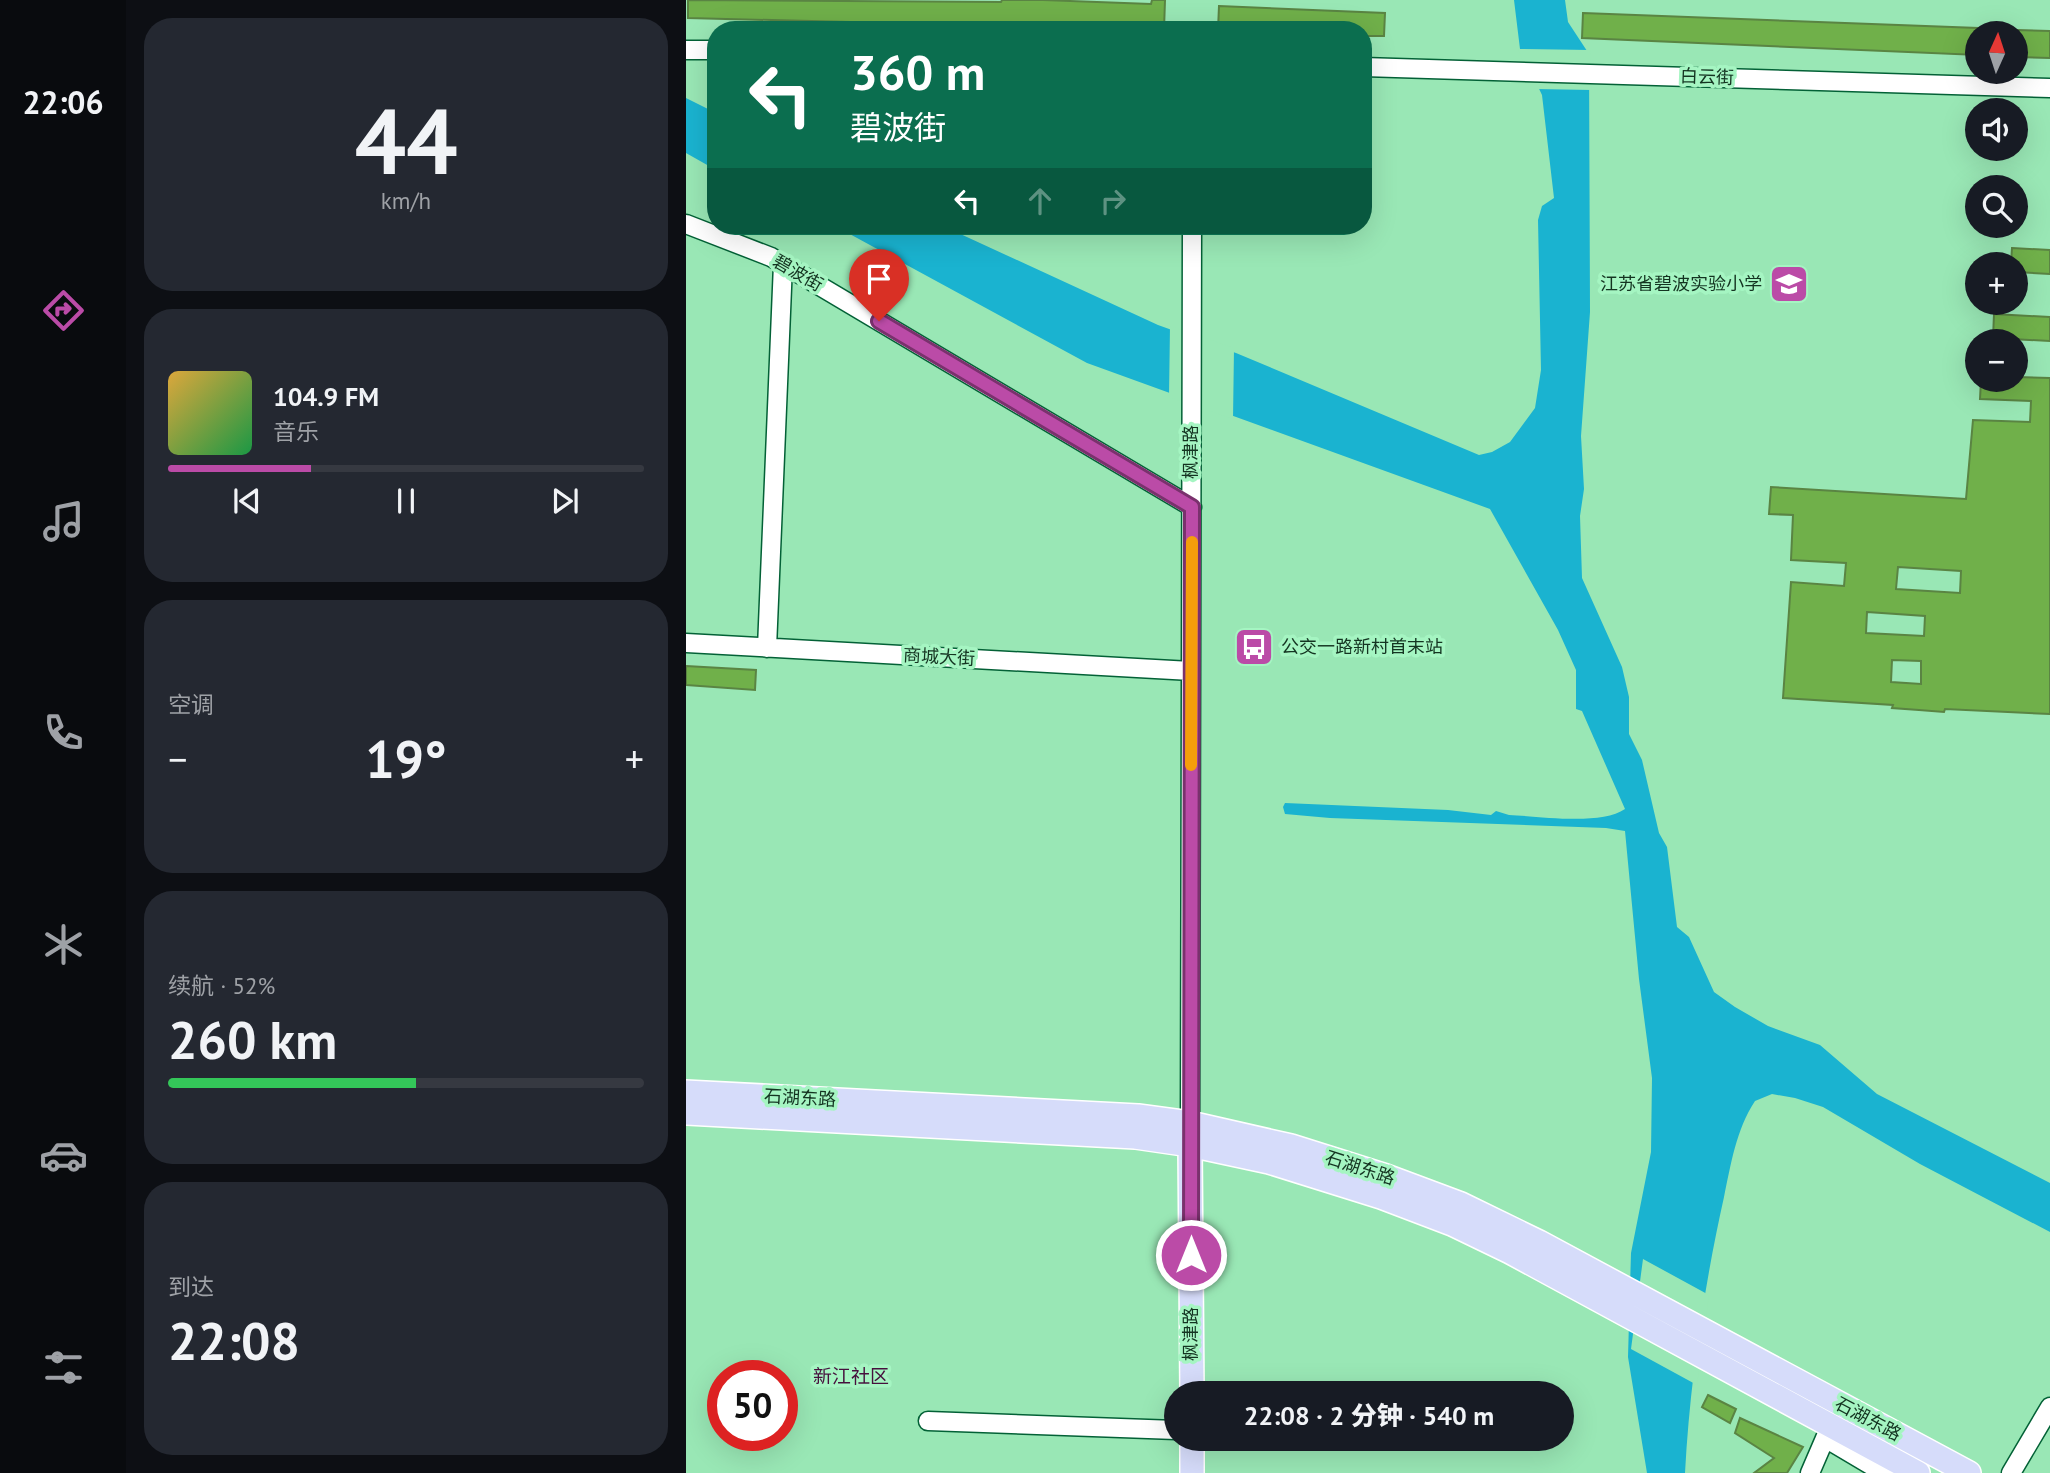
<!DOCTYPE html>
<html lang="zh">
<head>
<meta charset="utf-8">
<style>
  :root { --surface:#171b24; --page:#242831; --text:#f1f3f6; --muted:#9ea1a6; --line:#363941; --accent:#bb4ba7 }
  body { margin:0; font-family:"PT Sans","Noto Sans SC",sans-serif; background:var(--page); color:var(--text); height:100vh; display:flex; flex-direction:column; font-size:26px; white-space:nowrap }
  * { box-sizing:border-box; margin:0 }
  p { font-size:23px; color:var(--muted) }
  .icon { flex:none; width:38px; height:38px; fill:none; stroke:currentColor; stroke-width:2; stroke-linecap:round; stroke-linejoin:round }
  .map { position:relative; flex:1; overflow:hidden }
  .panel { display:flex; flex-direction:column; gap:18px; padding:18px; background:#0d0f14; width:560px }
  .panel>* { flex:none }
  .guide { position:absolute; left:21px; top:21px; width:665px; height:214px; border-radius:28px; box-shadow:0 7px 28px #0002; background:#0b6e4f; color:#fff; overflow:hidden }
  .needle { width:46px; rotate:3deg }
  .buttons { position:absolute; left:1279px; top:21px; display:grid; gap:14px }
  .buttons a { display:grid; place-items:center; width:63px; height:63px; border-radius:50%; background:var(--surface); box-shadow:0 7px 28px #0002; font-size:35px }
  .speed { position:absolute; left:21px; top:1360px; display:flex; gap:14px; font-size:35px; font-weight:700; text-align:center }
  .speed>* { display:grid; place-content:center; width:91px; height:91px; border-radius:50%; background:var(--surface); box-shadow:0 7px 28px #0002; line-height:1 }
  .speed .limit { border:10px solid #d22; background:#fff; color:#111 }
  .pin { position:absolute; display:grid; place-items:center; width:60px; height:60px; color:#fff; margin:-72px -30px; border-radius:50% 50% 50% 0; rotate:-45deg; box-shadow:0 0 7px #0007 }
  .pin .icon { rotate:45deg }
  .me { position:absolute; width:77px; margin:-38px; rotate:0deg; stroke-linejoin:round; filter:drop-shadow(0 0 5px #0008) }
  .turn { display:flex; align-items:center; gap:24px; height:147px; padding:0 28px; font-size:32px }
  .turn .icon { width:91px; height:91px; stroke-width:2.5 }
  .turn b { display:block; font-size:49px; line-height:60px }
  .lanes { display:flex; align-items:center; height:66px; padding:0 28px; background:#0003; justify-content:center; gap:35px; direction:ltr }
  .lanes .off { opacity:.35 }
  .big { font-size:52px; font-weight:800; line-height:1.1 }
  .panel .tile { flex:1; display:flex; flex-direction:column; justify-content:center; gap:10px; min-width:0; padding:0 24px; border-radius:28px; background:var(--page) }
  .panel .dial { align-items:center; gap:0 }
  .dial b { font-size:91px; line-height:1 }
  .song { display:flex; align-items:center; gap:21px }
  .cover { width:84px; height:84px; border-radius:10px; background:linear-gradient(135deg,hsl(40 70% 55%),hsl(140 70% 35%)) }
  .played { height:7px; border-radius:4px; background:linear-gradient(90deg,var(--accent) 30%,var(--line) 30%) }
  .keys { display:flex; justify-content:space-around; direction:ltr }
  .heat { display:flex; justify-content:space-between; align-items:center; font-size:38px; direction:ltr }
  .charge { height:10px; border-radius:5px; background:linear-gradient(90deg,#34c759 52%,var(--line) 0) }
  .trip { position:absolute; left:478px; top:1381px; width:410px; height:70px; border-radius:35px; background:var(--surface); box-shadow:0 7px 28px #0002; font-weight:800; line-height:70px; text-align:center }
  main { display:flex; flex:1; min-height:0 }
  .tab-bar { display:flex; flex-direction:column; width:126px; justify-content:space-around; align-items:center; background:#090b0e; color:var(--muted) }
  .tab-bar .icon { width:49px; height:49px }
  .tab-bar .current { color:var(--accent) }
  .tab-bar b { font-size:32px; color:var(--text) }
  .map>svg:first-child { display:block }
  .water { fill:#1ab3d0 }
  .pier { fill:#99e7b5 }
  .building { fill:#70b04a; stroke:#5a8443; stroke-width:2; fill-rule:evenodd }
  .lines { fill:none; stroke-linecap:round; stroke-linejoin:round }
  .minor-casing { stroke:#036136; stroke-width:21 }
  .major-casing { stroke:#fff; stroke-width:26 }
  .minor { stroke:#fff; stroke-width:18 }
  .major { stroke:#d6dcfa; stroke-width:23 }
  .route-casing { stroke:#7a316d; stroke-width:18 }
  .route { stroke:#bb4ba7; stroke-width:12 }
  .slow { stroke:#f59e0b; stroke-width:12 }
  .labels { text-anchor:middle; stroke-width:7; stroke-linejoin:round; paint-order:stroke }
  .street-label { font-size:18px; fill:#143421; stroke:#a5f5c2 }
  .poi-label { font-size:18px; fill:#143421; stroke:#a5f5c2; text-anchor:end }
  .neighbourhood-label { font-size:19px; fill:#46103d; stroke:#a5f5c2 }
</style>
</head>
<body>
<main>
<nav class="tab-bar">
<b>22:06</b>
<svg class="icon current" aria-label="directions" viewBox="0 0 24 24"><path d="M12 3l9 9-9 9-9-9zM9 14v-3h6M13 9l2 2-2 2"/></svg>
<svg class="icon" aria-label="music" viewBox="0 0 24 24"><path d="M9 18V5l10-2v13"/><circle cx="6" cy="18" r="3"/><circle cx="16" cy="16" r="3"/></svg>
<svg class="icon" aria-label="phone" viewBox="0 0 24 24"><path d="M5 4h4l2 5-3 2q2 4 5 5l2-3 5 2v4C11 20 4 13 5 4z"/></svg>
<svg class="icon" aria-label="climate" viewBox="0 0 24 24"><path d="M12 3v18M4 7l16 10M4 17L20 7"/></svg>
<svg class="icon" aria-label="car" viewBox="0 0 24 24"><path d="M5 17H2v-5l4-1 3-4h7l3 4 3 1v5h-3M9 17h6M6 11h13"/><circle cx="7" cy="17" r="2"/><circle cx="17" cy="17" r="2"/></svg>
<svg class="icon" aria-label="filters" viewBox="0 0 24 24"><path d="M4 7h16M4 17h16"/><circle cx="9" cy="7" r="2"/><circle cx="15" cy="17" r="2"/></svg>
</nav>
<section class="panel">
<div class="tile dial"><b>44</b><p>km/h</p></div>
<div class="tile">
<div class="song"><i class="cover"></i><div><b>104.9 FM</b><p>音乐</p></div></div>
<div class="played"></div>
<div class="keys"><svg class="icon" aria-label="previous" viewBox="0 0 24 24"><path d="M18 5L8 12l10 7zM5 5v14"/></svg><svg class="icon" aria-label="pause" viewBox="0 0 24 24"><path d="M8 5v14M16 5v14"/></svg><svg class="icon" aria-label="next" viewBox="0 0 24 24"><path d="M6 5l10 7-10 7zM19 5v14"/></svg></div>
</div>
<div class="tile"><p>空调</p>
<div class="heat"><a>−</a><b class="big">19°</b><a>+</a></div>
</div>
<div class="tile"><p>续航 · 52%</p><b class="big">260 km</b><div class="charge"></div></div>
<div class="tile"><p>到达</p><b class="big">22:08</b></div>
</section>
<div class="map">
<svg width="1364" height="1473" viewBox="0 0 1364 1473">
  <rect width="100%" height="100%" fill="#99e7b5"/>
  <!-- water -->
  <path class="water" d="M828,0H879L882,22L903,54L904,312L895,436L898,489L894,516L896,578L936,667L943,697V734L956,760L973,833L981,847L991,927L1003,937L1028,992L1049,1007L1082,1026L1134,1045L1191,1094L1364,1183V1232L1234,1164L1137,1107L1109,1098L1086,1094L1069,1101C1050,1130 1045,1164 1038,1197C1018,1287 1004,1381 999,1473H961L942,1357L945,1253L965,1152L966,1078L953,979L939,831L920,828L644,818L599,814L597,807L599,803L762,810L805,815L810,811L823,815C853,816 915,826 939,809L896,711L890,709V670L872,630L804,509L401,363L149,226H257L472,325L550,353L793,455L806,452L824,442L849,408L855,370L852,220L856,206L868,198L856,95L834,49Z
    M0,98L30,113V170L0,153Z"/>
  <!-- pier -->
  <path class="pier" d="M832,49L904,50L906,90L849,89Z
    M484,326L548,348L547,419L483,397Z
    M957,1259L1023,1295L1011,1385L945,1349Z"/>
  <!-- building -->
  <path class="building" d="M2,0L315,2L316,0H357L465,4L466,0H479L478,30L2,18Z
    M533,6L699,13L698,36H677V30H532Z
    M897,13L1292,28V55L896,38Z
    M1330,30L1364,31V58L1330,57Z
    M1326,248L1364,250V274L1330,272V264H1325Z
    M1308,314L1364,317V341L1307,338Z
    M1330,377L1364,378V714L1259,709L1258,712L1233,710L1206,708L1207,705L1097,698L1105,582L1158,586L1160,563L1105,560L1107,515L1083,514L1085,487L1280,499L1287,420L1344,422L1345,401L1294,399L1295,380H1330ZM1212,567L1275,571L1274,593L1210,589ZM1181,612L1239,616L1238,636L1180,633ZM1206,660L1235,661V684L1205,682Z
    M0,666L70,670L69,690L0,685Z
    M1022,1395L1050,1409L1044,1423L1016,1407Z
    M1054,1418L1117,1447L1101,1473H1068L1088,1458L1049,1433Z"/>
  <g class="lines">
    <!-- minor casing -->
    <g class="minor-casing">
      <path id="minor" d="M0,50H30
        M677,67L1364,88
        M0,224L85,257L506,507
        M0,643L505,671
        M81,648L97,264
        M504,1134L506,226
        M242,1421L490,1430
        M1139,1438L1198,1473
        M1124,1473L1143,1429
        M1325,1473L1364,1407"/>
    </g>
    <!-- major casing -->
    <g class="major-casing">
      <path id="major" d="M0,1092L452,1116L504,1123L605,1146L700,1176L775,1204L853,1242L1283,1473
        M0,1113L449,1137L504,1145L583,1162L695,1197L766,1224L824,1252L1232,1473
        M504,1145L506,1393
        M506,1473V1438"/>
    </g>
    <!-- minor -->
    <use href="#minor" class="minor"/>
    <!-- major -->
    <use href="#major" class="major"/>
  </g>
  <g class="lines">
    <!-- route casing -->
    <g class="route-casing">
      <path id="route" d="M193,321L506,507L505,1255"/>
    </g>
    <!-- route -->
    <use href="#route" class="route"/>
    <!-- slow -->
    <path class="slow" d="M505,765L506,542"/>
  </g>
  <!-- icons -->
  <defs>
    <g id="school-square" transform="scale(2.0125)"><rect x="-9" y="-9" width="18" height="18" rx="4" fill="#bb4ba7" stroke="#a5f5c2"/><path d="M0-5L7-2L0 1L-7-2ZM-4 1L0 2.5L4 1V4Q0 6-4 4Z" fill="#fff"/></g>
    <g id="bus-square" transform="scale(2.0125)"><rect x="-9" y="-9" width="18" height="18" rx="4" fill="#bb4ba7" stroke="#a5f5c2"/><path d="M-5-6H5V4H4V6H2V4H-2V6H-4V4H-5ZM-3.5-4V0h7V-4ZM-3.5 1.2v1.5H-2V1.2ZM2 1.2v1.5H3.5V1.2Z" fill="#fff"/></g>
  </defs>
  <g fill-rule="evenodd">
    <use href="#school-square" x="1103" y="284"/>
    <use href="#bus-square" x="568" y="647"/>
  </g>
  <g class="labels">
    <!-- street labels -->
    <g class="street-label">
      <text transform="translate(1021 77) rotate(2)" y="6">白云街</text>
      <text transform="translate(112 273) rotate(30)" y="6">碧波街</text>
      <text transform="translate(505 452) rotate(-90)" y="6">枫津路</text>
      <text transform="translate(253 657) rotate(3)" y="6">商城大街</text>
      <text transform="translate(114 1098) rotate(3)" y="6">石湖东路</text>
      <text transform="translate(674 1168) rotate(18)" y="6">石湖东路</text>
      <text transform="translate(505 1334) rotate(-90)" y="6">枫津路</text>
      <text transform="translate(1182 1419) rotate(28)" y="6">石湖东路</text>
    </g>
    <!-- poi labels -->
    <g class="poi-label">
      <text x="1076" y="290">江苏省碧波实验小学</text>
      <text x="595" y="653" text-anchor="start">公交一路新村首末站</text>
    </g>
    <!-- neighbourhood labels -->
    <g class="neighbourhood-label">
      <text x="165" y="1383">新江社区</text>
    </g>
  </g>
</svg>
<div class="buttons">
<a><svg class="needle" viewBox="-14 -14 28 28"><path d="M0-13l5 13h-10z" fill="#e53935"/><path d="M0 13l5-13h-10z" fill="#9ea1a6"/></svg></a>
<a><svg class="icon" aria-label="sound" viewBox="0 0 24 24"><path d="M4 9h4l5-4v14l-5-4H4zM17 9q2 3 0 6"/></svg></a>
<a><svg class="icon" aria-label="search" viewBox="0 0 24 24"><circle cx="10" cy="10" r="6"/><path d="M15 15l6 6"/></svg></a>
<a>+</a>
<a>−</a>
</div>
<div class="speed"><div class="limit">50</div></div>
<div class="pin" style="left:193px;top:321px;background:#d93025"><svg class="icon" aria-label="arrive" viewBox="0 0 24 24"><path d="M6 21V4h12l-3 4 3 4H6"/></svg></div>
<svg class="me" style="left:505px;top:1255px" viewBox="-20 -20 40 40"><circle r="17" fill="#bb4ba7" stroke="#fff" stroke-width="3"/><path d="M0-11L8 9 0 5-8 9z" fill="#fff"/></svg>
<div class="trip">22:08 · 2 分钟 · 540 m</div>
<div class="guide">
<div class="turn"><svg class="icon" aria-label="left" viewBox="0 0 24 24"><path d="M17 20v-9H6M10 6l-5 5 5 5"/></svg><div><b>360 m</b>碧波街</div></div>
<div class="lanes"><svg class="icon" aria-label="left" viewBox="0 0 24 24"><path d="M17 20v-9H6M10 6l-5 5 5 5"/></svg><svg class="icon off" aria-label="ahead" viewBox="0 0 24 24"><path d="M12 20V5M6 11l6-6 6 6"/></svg><svg class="icon off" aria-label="right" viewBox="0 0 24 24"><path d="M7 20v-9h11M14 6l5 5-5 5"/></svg></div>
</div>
</div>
</main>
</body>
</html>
